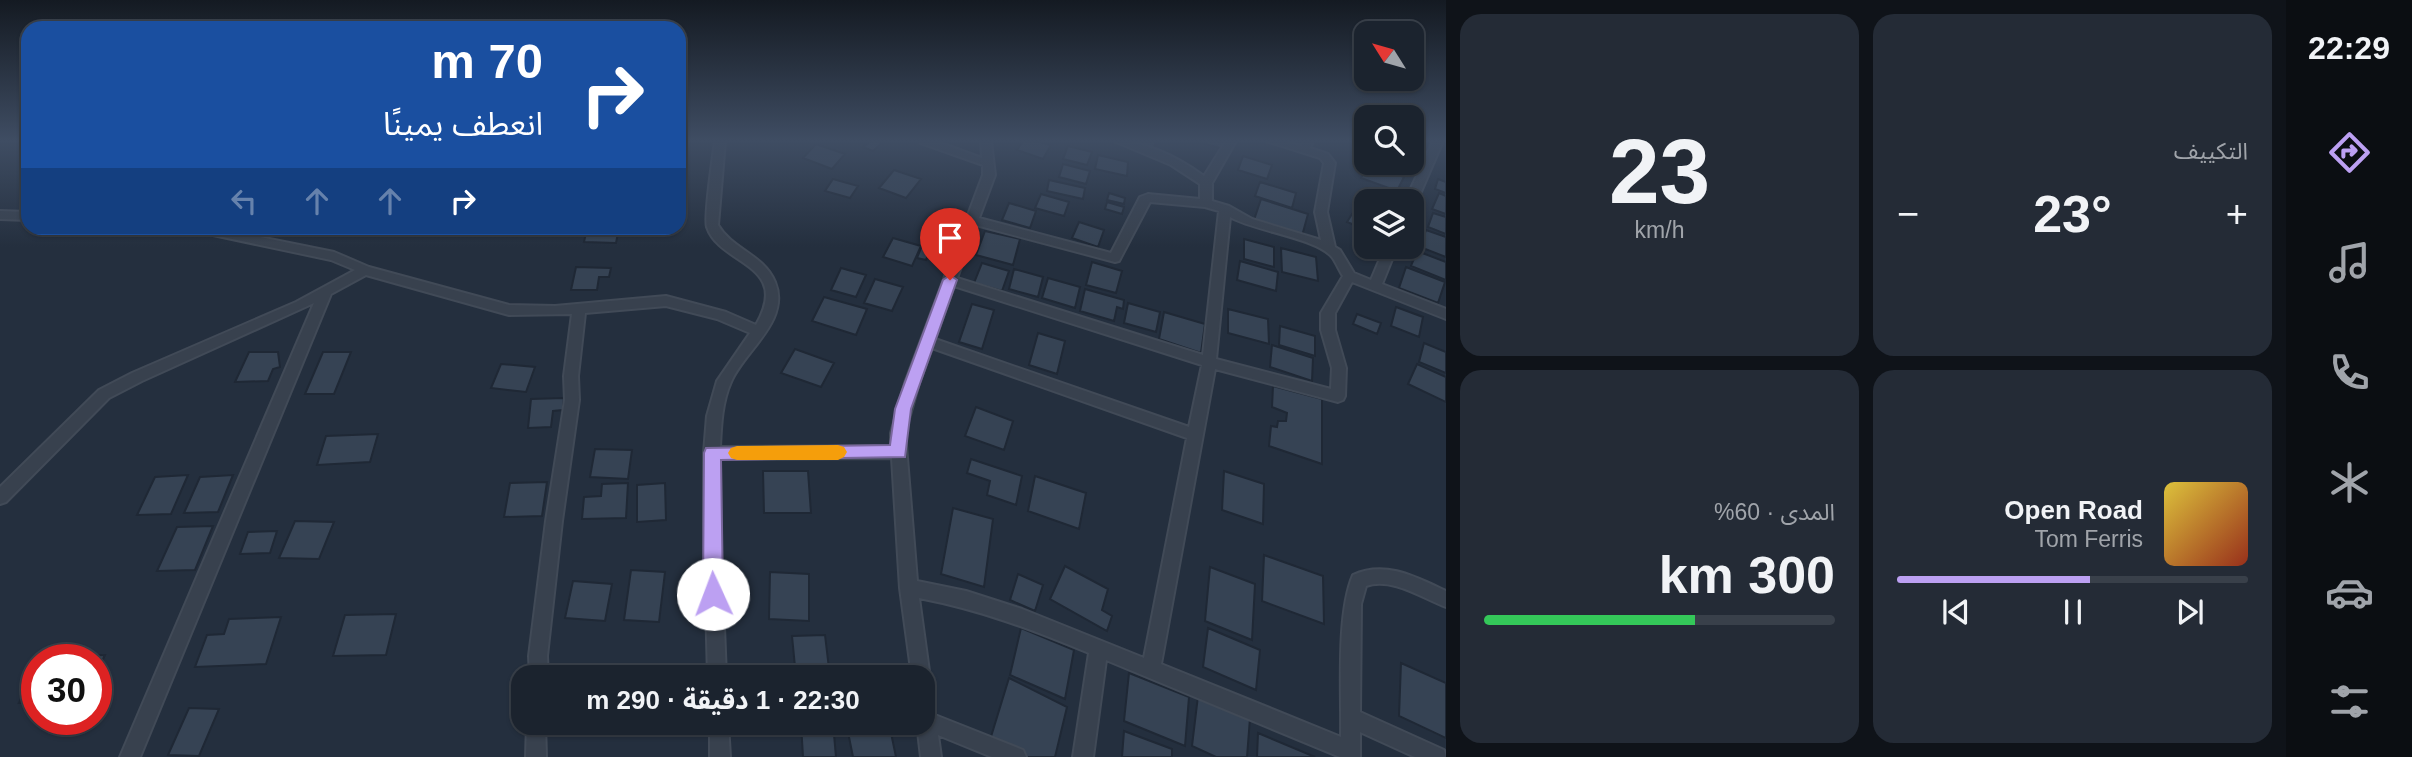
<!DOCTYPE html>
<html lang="ar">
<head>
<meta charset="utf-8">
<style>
  :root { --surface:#1b232e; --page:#242b36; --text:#f1f3f6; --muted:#a0a4aa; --line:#39404a; --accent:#bca0f2 }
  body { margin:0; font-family:Arial,"Noto Sans Arabic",sans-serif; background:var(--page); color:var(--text); direction:rtl; height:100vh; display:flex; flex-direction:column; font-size:26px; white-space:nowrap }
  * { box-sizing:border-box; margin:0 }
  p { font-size:23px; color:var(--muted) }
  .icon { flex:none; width:38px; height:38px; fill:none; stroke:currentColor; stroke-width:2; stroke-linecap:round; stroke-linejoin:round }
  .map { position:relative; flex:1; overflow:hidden; direction:ltr }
  .details { display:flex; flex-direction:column; gap:14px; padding:14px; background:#0f1319; width:840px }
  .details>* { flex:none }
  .banner { position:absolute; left:21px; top:21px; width:665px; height:214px; border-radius:21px; box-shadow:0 2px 5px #0004,0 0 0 2px var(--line); direction:rtl; background:#1a4fa0; color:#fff; overflow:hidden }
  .needle { width:46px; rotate:307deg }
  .fabs { position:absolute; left:1354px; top:21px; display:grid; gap:14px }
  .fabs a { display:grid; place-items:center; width:70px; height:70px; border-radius:14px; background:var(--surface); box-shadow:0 2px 5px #0004,0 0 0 2px var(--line); font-size:35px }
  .speed { position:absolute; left:21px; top:644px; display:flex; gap:14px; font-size:35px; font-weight:700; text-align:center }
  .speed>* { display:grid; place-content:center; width:91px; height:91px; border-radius:50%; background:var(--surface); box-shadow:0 2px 5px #0004,0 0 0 2px var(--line); line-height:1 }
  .speed .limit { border:10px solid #d22; background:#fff; color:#111 }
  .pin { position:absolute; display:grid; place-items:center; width:60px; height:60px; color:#fff; margin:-72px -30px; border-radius:50% 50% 50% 0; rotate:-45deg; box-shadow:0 0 7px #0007 }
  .pin .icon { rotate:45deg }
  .me { position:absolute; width:77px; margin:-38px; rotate:358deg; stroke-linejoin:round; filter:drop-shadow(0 0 5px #0008) }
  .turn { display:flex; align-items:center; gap:24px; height:147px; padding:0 28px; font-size:32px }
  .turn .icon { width:91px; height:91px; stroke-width:2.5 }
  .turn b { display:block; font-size:49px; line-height:60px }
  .lanes { display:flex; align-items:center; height:66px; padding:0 28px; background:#0003; justify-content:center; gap:35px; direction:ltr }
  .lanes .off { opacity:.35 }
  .big { font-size:52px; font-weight:700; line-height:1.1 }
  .details .widget { flex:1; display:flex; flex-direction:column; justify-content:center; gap:10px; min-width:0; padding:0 24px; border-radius:21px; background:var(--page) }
  .details .dial { align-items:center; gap:0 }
  .dial b { font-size:91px; line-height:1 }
  .song { display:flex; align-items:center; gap:21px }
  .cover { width:84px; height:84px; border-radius:10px; background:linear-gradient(135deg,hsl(50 70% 55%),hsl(10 70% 35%)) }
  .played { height:7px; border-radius:4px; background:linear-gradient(90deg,var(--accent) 55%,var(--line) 55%) }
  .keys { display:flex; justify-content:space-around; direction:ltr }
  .heat { display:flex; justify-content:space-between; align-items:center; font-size:38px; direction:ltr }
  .charge { height:10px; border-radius:5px; background:linear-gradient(90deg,#34c759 60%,var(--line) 0) }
  .details .tiles { flex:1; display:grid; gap:14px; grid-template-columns:repeat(2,1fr) }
  .trip { position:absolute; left:511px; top:665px; width:424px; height:70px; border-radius:21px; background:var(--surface); box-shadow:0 2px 5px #0004,0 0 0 2px var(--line); font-weight:700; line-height:70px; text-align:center; direction:rtl }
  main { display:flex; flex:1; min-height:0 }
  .tabs { display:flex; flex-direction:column; width:126px; justify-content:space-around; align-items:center; background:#0b0e12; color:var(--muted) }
  .tabs .icon { width:49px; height:49px }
  .tabs .current { color:var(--accent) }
  .tabs b { font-size:32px; color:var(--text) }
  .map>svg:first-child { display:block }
  .building { fill:#364354; stroke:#1f2835; stroke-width:2 }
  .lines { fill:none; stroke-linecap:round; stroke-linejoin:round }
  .minor-casing { stroke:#414a57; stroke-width:4 }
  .minor { fill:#38414e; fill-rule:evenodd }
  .route { fill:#bca0f2; stroke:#7a689d; stroke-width:2 }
  .slow { fill:#f59e0b }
</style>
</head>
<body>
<main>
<nav class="tabs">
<b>22:29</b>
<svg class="icon current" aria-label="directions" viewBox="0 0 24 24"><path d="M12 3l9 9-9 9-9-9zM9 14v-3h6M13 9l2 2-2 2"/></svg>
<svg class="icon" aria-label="music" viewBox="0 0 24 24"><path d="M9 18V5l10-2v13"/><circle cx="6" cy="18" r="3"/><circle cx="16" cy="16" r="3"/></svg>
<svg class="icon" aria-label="phone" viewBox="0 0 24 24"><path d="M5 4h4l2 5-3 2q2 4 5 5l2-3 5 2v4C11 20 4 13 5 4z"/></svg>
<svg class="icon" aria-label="climate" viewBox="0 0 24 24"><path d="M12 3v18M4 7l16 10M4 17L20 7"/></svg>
<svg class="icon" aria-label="car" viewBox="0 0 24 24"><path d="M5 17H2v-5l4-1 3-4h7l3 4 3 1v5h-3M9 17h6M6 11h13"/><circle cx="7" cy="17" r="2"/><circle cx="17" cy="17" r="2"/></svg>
<svg class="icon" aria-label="filters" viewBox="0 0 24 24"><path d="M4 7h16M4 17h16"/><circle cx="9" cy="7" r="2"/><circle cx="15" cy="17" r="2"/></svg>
</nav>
<section class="details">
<div class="tiles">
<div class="widget"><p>التكييف</p>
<div class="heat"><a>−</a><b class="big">23°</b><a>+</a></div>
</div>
<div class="widget dial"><b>23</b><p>km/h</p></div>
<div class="widget">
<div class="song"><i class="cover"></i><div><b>Open Road</b><p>Tom Ferris</p></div></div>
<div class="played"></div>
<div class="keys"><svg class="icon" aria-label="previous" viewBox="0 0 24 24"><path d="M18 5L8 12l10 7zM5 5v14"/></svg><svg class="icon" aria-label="pause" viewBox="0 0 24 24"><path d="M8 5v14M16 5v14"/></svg><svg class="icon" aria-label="next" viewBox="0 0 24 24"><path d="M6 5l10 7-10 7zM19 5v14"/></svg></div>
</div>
<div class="widget"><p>المدى · 60%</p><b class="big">300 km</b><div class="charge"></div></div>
</div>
</section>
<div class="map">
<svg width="1446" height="757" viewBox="0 0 1446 757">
  <rect width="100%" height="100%" fill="#242f3e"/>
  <!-- building -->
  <path class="building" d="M870,141H884L873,151L863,147Z
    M1023,141H1036L1051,145L1043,159L1017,150Z
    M1124,141H1157L1152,150Z
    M1196,141H1226L1223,149Z
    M1412,141H1425L1422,152L1412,149Z
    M816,144L845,154L832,169L803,158Z
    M1068,146L1092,152L1087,165L1063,159Z
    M1098,155L1128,162L1127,176L1095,169Z
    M1243,156L1272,165L1267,179L1238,170Z
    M1063,164L1090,171L1086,184L1059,177Z
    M1368,164L1404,177L1397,191L1361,178Z
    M894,170L921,179L906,198L879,188Z
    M833,179L858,186L850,198L825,191Z
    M1438,179L1446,182V193L1435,189Z
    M1049,180L1085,188L1083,199L1047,191Z
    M1260,182L1296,193L1292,208L1255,196Z
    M1109,193L1125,198L1124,204L1107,200Z
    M1439,193L1446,196V214L1432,209Z
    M1041,194L1069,202L1064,216L1035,208Z
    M1261,199L1308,214L1302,236L1254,220Z
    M1107,202L1124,207L1122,214L1105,209Z
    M1009,203L1036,211L1030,228L1002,220Z
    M1357,206L1367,210V230L1347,222Z
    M1433,213L1446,217V234L1428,227Z
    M1079,222L1104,230L1098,247L1072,238Z
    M933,225L947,228L944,237L931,233Z
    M587,228H619L616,243L584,242Z
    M1426,230L1446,237V257L1420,247Z
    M985,231L1020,239L1013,265L976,255Z
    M893,238L921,246L912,266L883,257Z
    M1244,239L1274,247V267L1244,259Z
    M923,243L932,246L926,260L917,258Z
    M1281,248L1316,257L1318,281L1282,272Z
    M1417,251L1446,262V280L1411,266Z
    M1240,261L1278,272L1276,291L1237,280Z
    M1092,262L1122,271L1116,293L1086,285Z
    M982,263L1009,271L1002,291L974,283Z
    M576,267L611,268L609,277H599L597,290H571Z
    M1406,267L1445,282L1438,303L1399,288Z
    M841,268L866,275L856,297L831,290Z
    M1014,269L1043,277L1038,297L1009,289Z
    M1048,278L1080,287L1075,308L1042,298Z
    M875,279L903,287L892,311L864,303Z
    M1085,289L1124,300L1123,309L1117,307L1114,321L1080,311Z
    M824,297L867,309L856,335L812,321Z
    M1128,303L1160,312L1156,332L1124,323Z
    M972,304L994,310L982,349L959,342Z
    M1396,307L1423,317L1419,337L1391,326Z
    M1228,309L1268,319L1269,344L1228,333Z
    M1164,312L1205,324L1201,353L1159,339Z
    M1357,314L1381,323L1377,334L1353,324Z
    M1280,326L1315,336V356L1279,345Z
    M1038,333L1065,341L1057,374L1029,365Z
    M1424,343L1446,352V373L1419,362Z
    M1272,345L1313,358L1312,381L1270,367Z
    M795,349L834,363L821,387L781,373Z
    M249,352H278L280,367L273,369L268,381L235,382Z
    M323,352H351L334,394H305Z
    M501,364L535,367L526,392L491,388Z
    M1417,364L1446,377V402L1408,384Z
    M1273,386L1322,399V464L1269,446L1271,426L1277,427L1278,421H1286L1287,413L1272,407Z
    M564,398L563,410L553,411L551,427L528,428L531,399Z
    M976,407L1013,421L1004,450L965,436Z
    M378,434L370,462L317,465L326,436Z
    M595,449L632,450L628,479L590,477Z
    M971,459L1022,476L1016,505L987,495L990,481L967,473Z
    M763,471H808L811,513H764Z
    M1224,471L1264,484L1263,524L1222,510Z
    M188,475L171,514L137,515L155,477Z
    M233,475L218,512L184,513L200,477Z
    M1035,476L1086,493L1079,529L1028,511Z
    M547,482L542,516L504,517L510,483Z
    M628,483L626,518L582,519L584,497L601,496L602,484Z
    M665,483L666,520L637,522V485Z
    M953,508L993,519L984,587L941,574Z
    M295,521L334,522L319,559L279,558Z
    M213,526L195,570L157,571L177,527Z
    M277,531L270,553L240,554L248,532Z
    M1264,555L1323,576L1324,624L1262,601Z
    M1065,566L1108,589L1102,610L1112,616L1107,631L1050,599Z
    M1210,567L1255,584L1252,640L1205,621Z
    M631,570L665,572L659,622L624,620Z
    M770,572L809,574V621L769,619Z
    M1018,574L1043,585L1035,611L1010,600Z
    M573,581L612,584L605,621L565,618Z
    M396,614L386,655L333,656L345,615Z
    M281,617L266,664L195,667L207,635L224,634L229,619Z
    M1021,628L1074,650L1065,699L1010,675Z
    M1208,628L1260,650L1256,690L1203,667Z
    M825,635L830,677H796L792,636Z
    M105,655L96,673V660H41L43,657Z
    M1401,663L1446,683V738L1399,716Z
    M37,668V702L19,703Z
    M602,673V677H558V674Z
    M1129,673L1189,697L1185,746L1124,721Z
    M1009,678L1067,707L1055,757H1024L990,740Z
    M1198,696L1250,718L1247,757H1216L1192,746Z
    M189,708L219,709L199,756L168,755Z
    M616,723H668V733L615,732Z
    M801,723H833L836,757H803Z
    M890,728L896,757H853L848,732Z
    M1124,731L1172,749V757H1122Z
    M1258,733L1315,757H1257Z"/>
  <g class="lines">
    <!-- minor casing -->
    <g class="minor-casing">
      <path id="minor" d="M715,141H725L718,225C732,249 764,255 775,282C791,321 744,351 731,382C722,402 721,425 720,447L891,446V433L905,383L983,175V165L921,143L920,141H935L982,158L981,141H991L995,175L979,218L1111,253L1140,197L1148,194L1200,199V184L1171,165L1114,141C1146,141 1179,158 1204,176L1226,141H1236L1212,183V201L1229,206L1252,219L1321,240L1315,212L1324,163L1320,158L1266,141H1282L1301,146L1303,141H1313L1310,148L1328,154L1335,163L1327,212L1335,247L1340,250L1354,273L1371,280L1385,247H1397L1382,284L1446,309V319L1352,282L1335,313V330L1346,368L1345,396L1343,400L1338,402L1215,369L1161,664L1341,737C1342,693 1336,615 1353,575C1385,560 1416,577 1446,591V607C1422,598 1392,577 1366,586L1361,604L1360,712L1444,750L1446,757H1415L1360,732V757H1340L1106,660L1093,757H1073L1089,653C1031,629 981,610 919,598L935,715L1023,750L1026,757H992L938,735L941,757H921L917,723H922V677H912L900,588L892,458L720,459L721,551L726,677H708L704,526V453L707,416L717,381L750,333L717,319L666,306L585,313L578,376L579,400L562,521L547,656L548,677H530L529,656L546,521L565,400L564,376L572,314L509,315L366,275L331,294L140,757H120L314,303L142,381L109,398L6,502L0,504V487L99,390L132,373L296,302L355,270L331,260L199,232L193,228H215L334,252L369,267L509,305L555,306L666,296L726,312L756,325C792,263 720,266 707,227C704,218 713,155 715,141ZM1150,202L1205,207L1219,211L1203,355L957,278L976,225L1115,262L1119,261ZM1230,217C1255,231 1316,238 1332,257C1336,262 1339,270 1343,276L1321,313V330L1332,368L1331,389L1216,359ZM954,286L1202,365L1189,427L935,339ZM932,348L1187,438L1144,658L1022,609L966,591L917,581L905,433L919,383Z
        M1433,141H1443L1417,201L1412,204V201H1405Z
        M0,211L28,212V220L0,219Z
        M527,723H545L546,757H526Z
        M710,723H728L730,757H710Z"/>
    </g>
    <!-- minor -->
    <use href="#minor" class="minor"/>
  </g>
  <!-- sky -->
  <linearGradient id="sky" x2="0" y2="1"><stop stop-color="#141a22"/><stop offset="0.57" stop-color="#3f4d63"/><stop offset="1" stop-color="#3f4d63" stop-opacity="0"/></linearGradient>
  <rect width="1446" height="247" fill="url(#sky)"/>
  <!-- route -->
  <path class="route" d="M950,275L957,280L911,409L905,457L721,460L723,594L720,600L713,603L706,600L703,594L704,453L706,448L890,445L895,409L943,280Z"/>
  <!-- slow -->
  <path class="slow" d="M838,445L844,447L847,452L844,457L838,460H737L731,458L728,453L731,448L737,446Z"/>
</svg>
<div class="fabs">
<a><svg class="needle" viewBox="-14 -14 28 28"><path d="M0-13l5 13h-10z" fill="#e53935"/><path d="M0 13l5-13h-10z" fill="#a0a4aa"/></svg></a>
<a><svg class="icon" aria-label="search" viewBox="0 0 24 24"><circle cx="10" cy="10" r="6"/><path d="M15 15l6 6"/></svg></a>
<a><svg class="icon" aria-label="layers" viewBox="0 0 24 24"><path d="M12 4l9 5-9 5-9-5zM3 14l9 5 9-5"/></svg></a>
</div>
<div class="speed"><div class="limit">30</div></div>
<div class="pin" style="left:950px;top:280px;background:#d93025"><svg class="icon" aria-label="arrive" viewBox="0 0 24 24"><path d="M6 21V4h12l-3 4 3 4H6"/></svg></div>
<svg class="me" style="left:713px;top:594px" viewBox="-20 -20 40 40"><circle r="19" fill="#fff"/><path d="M0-13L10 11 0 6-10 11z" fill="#bca0f2"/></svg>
<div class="trip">22:30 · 1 دقيقة · 290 m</div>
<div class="banner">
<div class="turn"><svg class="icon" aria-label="right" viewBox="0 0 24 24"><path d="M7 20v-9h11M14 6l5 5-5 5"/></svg><div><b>70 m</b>انعطف يمينًا</div></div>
<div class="lanes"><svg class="icon off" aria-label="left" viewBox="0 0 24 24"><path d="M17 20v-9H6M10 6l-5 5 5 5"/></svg><svg class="icon off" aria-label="ahead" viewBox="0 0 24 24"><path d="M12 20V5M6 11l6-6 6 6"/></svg><svg class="icon off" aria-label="ahead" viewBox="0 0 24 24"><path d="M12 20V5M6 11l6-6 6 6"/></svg><svg class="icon" aria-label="right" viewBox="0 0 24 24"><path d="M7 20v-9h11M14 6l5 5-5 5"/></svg></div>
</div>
</div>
</main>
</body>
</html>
